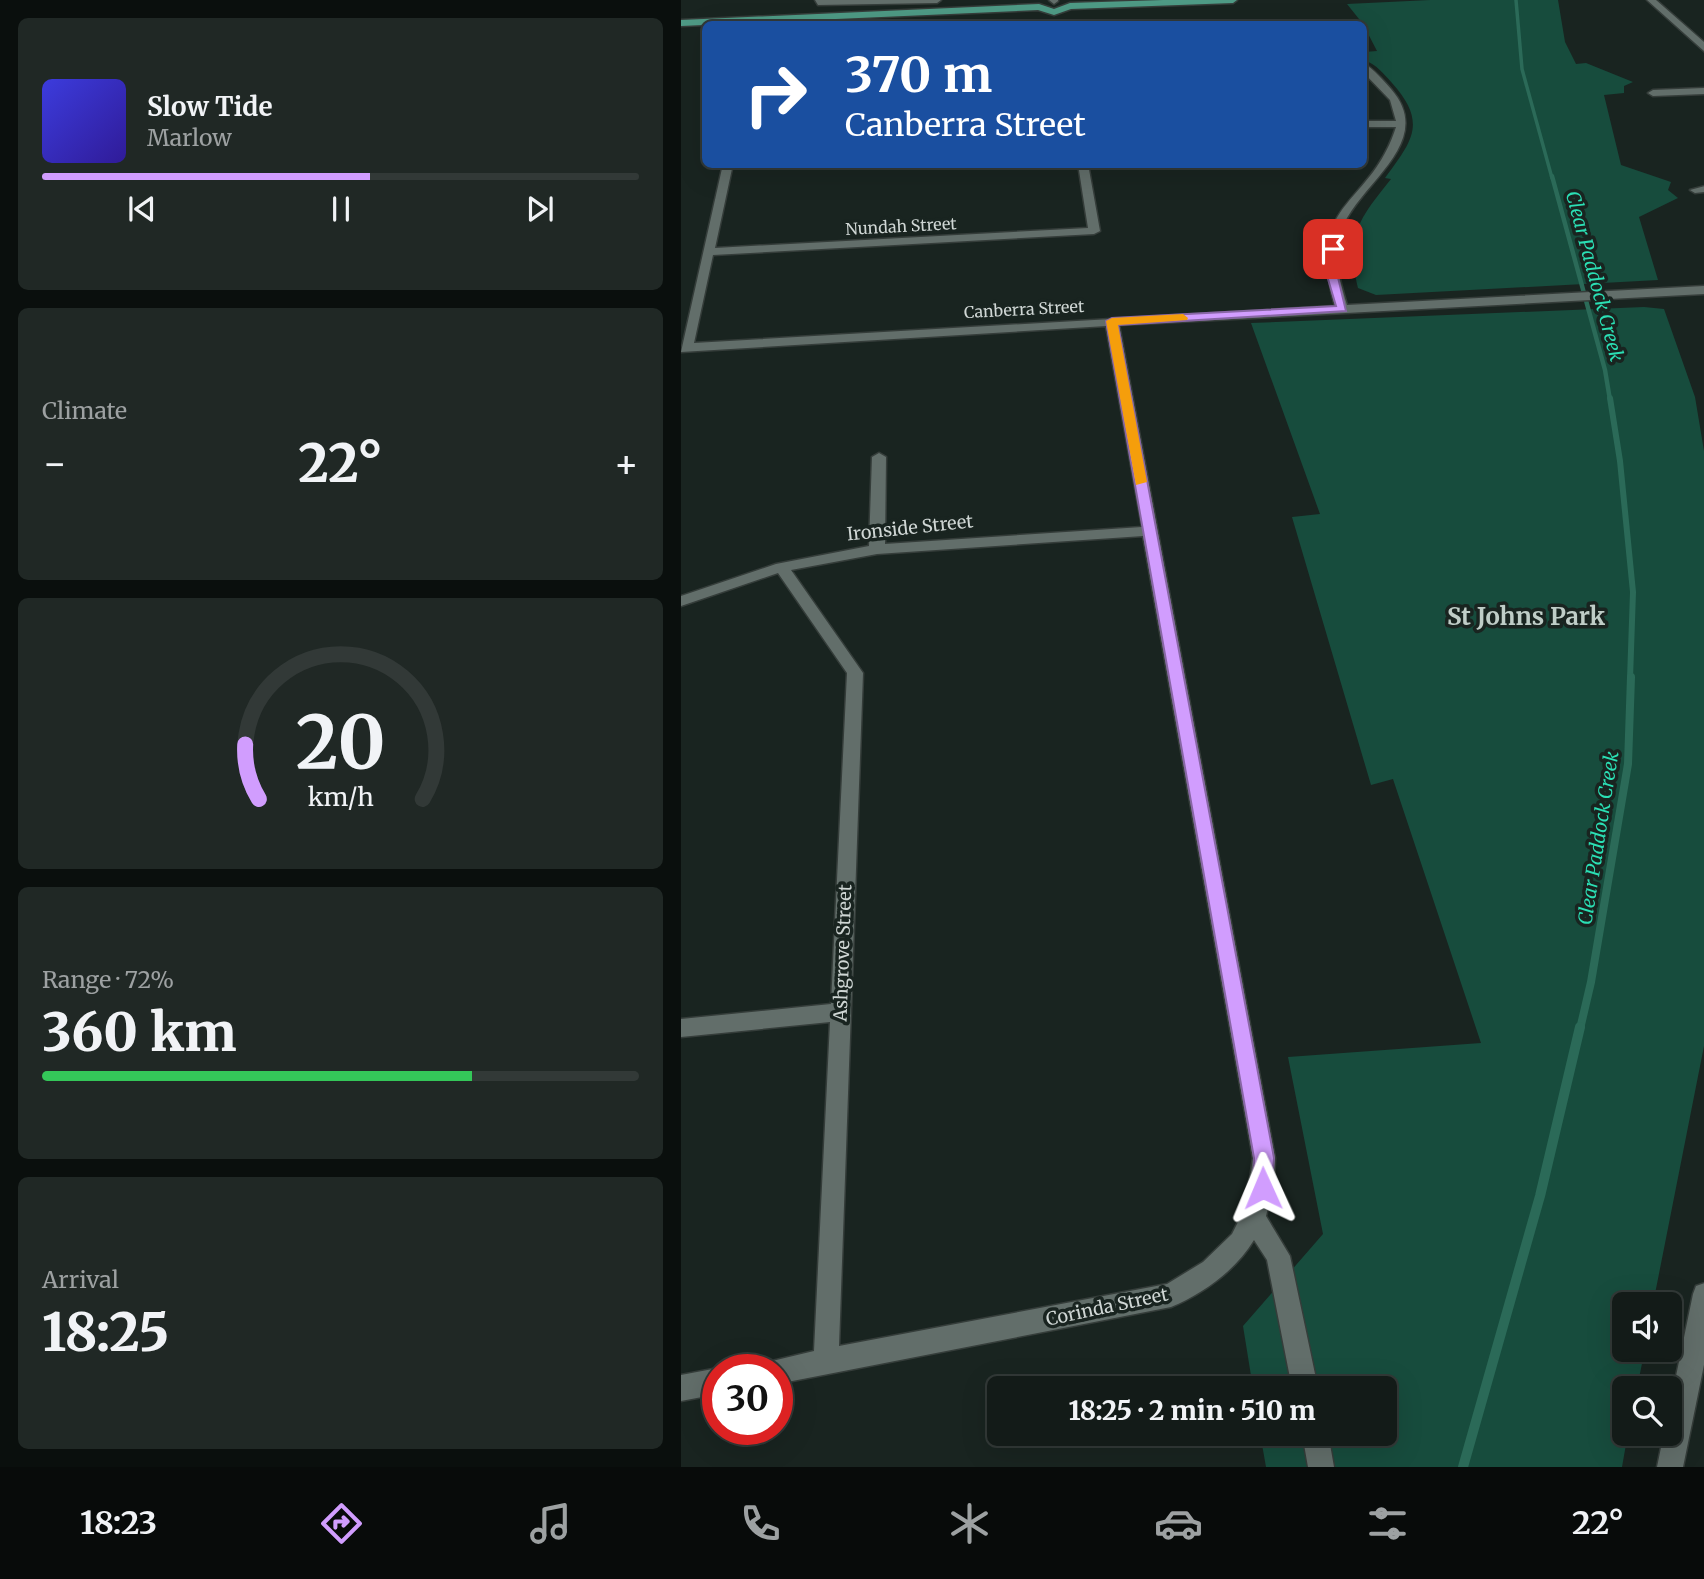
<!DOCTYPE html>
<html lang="en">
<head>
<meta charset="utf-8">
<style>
  :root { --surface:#131b18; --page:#202825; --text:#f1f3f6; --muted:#9da1a2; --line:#323937; --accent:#d19dfe }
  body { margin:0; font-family:Merriweather,serif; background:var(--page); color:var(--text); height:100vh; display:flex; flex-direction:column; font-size:26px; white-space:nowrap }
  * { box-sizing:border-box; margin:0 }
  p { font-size:23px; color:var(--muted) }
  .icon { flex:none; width:38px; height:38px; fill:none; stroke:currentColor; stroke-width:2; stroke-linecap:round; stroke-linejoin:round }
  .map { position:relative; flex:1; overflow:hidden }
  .side { display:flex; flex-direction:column; gap:18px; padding:18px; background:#0a0f0d; width:681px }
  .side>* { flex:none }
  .top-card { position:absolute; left:21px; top:21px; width:665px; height:147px; border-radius:10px; box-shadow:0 7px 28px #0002,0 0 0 2px var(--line); background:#1a4fa0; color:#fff; overflow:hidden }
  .buttons { position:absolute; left:931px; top:1292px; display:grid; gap:14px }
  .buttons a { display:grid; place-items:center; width:70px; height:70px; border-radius:10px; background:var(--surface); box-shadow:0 7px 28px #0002,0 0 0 2px var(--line); font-size:35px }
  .speed { position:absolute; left:21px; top:1354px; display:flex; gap:14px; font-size:35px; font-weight:700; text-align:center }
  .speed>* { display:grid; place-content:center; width:91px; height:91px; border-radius:50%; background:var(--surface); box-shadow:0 7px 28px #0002,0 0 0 2px var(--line); line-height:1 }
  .speed .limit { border:10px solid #d22; background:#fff; color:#111 }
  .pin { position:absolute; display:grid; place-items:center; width:60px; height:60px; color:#fff; margin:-30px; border-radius:14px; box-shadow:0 4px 10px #0006 }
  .me { position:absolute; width:77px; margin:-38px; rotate:359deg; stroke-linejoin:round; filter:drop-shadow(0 0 5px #0008) }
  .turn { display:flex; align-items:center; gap:24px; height:147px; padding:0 28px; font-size:32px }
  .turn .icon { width:91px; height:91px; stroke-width:2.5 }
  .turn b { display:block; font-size:49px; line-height:60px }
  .big { font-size:52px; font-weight:800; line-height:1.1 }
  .side .card { flex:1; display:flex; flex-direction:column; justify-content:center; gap:10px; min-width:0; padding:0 24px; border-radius:10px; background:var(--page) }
  .side .dial { align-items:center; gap:0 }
  .dial svg { height:182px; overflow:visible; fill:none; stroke:var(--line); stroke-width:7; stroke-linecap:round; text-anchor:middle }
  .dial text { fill:var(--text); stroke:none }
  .song { display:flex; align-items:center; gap:21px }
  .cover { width:84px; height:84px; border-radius:10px; background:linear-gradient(135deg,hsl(240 70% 55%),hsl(250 70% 35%)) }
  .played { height:7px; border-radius:4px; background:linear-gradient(90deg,var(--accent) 55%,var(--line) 55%) }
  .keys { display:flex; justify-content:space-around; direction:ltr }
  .heat { display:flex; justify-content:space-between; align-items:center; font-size:38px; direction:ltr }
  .charge { height:10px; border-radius:5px; background:linear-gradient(90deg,#34c759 72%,var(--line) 0) }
  .trip { position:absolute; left:306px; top:1376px; width:410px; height:70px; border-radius:10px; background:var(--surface); box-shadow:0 7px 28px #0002,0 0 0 2px var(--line); font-weight:800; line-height:70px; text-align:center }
  .tabs { display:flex; height:112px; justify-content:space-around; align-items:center; background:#080b0a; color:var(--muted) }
  .tabs .icon { width:49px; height:49px }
  .tabs .current { color:var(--accent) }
  .tabs b { font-size:32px; color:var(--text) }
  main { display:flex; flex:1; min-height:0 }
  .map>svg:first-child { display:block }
  .green { fill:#174c3d }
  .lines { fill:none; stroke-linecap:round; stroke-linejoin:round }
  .stream-far4 { stroke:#2b6a58; stroke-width:3.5 }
  .stream-far3 { stroke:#2b6a58; stroke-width:4.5 }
  .stream-far2 { stroke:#2b6a58; stroke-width:6 }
  .stream-far1 { stroke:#2b6a58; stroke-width:8 }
  .stream { stroke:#2b6a58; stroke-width:10 }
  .minor-casing { stroke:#353d3a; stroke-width:3 }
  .major-casing { stroke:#353d3a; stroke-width:3 }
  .minor { fill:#626e6a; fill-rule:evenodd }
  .major { fill:#4e9a85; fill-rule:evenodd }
  .route { fill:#d19dfe; stroke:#8866a5; stroke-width:2 }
  .slow { fill:#f59e0b }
  .labels { text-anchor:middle; stroke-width:7; stroke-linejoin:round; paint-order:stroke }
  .far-street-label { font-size:16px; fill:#cfd6d4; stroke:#192420 }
  .street-label { font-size:18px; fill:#cfd6d4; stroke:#192420 }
  .water-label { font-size:19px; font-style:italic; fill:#2bdfb4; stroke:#192420 }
  .district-label { font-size:24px; font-weight:bold; fill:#bfcdc7; stroke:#192420 }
</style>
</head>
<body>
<main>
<section class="side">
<div class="card">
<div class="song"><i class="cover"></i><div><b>Slow Tide</b><p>Marlow</p></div></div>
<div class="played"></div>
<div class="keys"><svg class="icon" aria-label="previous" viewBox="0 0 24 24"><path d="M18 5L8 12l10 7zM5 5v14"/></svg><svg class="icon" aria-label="pause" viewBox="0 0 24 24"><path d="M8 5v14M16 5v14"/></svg><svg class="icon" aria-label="next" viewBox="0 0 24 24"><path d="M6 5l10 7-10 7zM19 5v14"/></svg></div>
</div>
<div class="card"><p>Climate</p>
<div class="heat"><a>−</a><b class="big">22°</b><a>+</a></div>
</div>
<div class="card dial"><svg viewBox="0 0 100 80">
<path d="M14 69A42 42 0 1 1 86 69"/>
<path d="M14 69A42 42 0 0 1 8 45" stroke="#d19dfe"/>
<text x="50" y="56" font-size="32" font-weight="700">20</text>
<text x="50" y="72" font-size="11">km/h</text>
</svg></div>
<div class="card"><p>Range · 72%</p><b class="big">360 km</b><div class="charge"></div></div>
<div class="card"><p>Arrival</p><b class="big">18:25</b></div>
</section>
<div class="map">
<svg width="1024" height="1467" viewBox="0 0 1024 1467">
  <rect width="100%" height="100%" fill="#192420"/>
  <!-- green -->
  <path class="green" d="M749,0H877L884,42L895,64L905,63L952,82L943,86V93L923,95L940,165L990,182L987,190L997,198L958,217L977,280L695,295L677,288C664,236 678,219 710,179L704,178C731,141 747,123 711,83C702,73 696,65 683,60V52L696,51L682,24L666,4Z
    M963,307L983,309L1014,397L1023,451L1024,1041L972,1304H943V1349H964L956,1388H943V1433H947L941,1467H585L579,1433H704V1388H572L562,1326L642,1234L607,1057L800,1043L712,779L690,785L611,517L639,514L570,323Z"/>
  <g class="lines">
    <!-- stream-far4 -->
    <path class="stream-far4" d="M835,0L841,69L871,178"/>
    <!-- stream-far3 -->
    <path class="stream-far3" d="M871,176L924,370L929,400"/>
    <!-- stream-far2 -->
    <path class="stream-far2" d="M929,398L939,461L952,592L949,679"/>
    <!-- stream-far1 -->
    <path class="stream-far1" d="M899,1029L910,982L947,764L950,677"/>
    <!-- stream -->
    <path class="stream" d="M782,1467L859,1196L899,1027"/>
    <!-- minor casing -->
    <g class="minor-casing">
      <path id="minor" d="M134,0H260L256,3L137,5Z
        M368,0H377V1L373,4Z
        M966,0H975L1024,43V52Z
        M682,63C693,69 702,80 710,89C757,143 676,184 660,231C651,255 659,282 666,305L1024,286V294L438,325L594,1158L593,1184L585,1216L609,1256L637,1388H611L586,1260L573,1240C555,1270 522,1294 490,1307L96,1384V1370H84L87,1362L133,1351L149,1022L0,1037V1019L150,1004L166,673L97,573L0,606V596L95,564L188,546L191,457L198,453L205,457L204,544L461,527L425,326L0,352L42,164H52L34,248L407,228L397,164H407L419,231L413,234L32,255L13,343L654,306C623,199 689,209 715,127H682V121H715L709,100L682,72ZM462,536L572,1158L565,1206L551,1234L522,1262L486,1284L158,1346L182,673L110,570L196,554Z
        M1024,88V94L972,96L967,93L972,90Z
        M1024,186V192L1014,193L1009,190Z
        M1024,1283V1360L1002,1467H976L983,1433H989V1405L1012,1294L1015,1286Z
        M37,1368L42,1370H37V1394L0,1401V1375Z
        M621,1433H647L653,1467H627Z"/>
    </g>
    <!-- major casing -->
    <g class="major-casing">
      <path id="major" d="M482,0H556L552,3L390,9L373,15L357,10L0,26V20L358,4L373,9L389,3Z"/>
    </g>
    <!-- minor -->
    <use href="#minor" class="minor"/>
    <!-- major -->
    <use href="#major" class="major"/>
  </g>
  <!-- route -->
  <path class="route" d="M652,246L657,249L655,269L665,311L437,325L593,1158L590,1195L582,1197L575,1195L572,1188L573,1158L425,321L431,318L655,306L644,269L647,249Z"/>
  <!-- slow -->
  <path class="slow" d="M502,314L507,318L506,320L437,325L466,482L455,485L425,321L431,318Z"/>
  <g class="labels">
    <!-- far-street labels -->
    <g class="far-street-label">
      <text transform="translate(220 226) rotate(-3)" y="6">Nundah Street</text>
      <text transform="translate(343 309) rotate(-3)" y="6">Canberra Street</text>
    </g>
    <!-- street labels -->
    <g class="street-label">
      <text transform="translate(229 528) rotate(-6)" y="6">Ironside Street</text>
      <text transform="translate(162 953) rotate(-88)" y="6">Ashgrove Street</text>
      <text transform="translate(426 1307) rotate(-12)" y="6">Corinda Street</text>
    </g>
    <!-- water labels -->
    <g class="water-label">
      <text transform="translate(914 276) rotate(75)" y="7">Clear Paddock Creek</text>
      <text transform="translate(917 838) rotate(-81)" y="7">Clear Paddock Creek</text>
    </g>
    <!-- district labels -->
    <g class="district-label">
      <text x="845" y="625">St Johns Park</text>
    </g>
  </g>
</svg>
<div class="buttons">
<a><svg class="icon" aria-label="sound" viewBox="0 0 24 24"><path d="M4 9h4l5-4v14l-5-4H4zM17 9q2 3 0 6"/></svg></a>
<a><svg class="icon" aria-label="search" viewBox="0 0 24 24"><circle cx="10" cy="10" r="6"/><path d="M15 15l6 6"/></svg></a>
</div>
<div class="speed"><div class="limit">30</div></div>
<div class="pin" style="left:652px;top:249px;background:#d93025"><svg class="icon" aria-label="arrive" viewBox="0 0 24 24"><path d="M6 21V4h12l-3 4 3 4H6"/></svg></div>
<svg class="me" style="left:582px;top:1188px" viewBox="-20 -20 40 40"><path d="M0-17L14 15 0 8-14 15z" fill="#d19dfe" stroke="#fff" stroke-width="4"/></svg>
<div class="trip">18:25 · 2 min · 510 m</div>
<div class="top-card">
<div class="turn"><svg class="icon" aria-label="right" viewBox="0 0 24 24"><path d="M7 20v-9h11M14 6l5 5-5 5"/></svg><div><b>370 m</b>Canberra Street</div></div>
</div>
</div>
</main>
<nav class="tabs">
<b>18:23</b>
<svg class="icon current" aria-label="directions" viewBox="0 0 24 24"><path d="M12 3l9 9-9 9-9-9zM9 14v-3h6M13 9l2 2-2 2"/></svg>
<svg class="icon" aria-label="music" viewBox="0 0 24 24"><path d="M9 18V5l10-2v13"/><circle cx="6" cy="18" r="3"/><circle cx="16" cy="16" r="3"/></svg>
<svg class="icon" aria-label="phone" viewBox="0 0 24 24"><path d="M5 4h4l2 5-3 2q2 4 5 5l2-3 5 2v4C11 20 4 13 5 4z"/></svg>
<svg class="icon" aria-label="climate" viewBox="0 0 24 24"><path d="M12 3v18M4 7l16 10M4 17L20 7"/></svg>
<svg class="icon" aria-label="car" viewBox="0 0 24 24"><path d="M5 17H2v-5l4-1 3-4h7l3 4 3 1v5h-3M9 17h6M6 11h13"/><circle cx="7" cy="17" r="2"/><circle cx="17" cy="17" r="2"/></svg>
<svg class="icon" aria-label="filters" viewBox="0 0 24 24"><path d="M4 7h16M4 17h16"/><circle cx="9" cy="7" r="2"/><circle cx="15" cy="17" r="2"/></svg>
<b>22°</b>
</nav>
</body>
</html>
